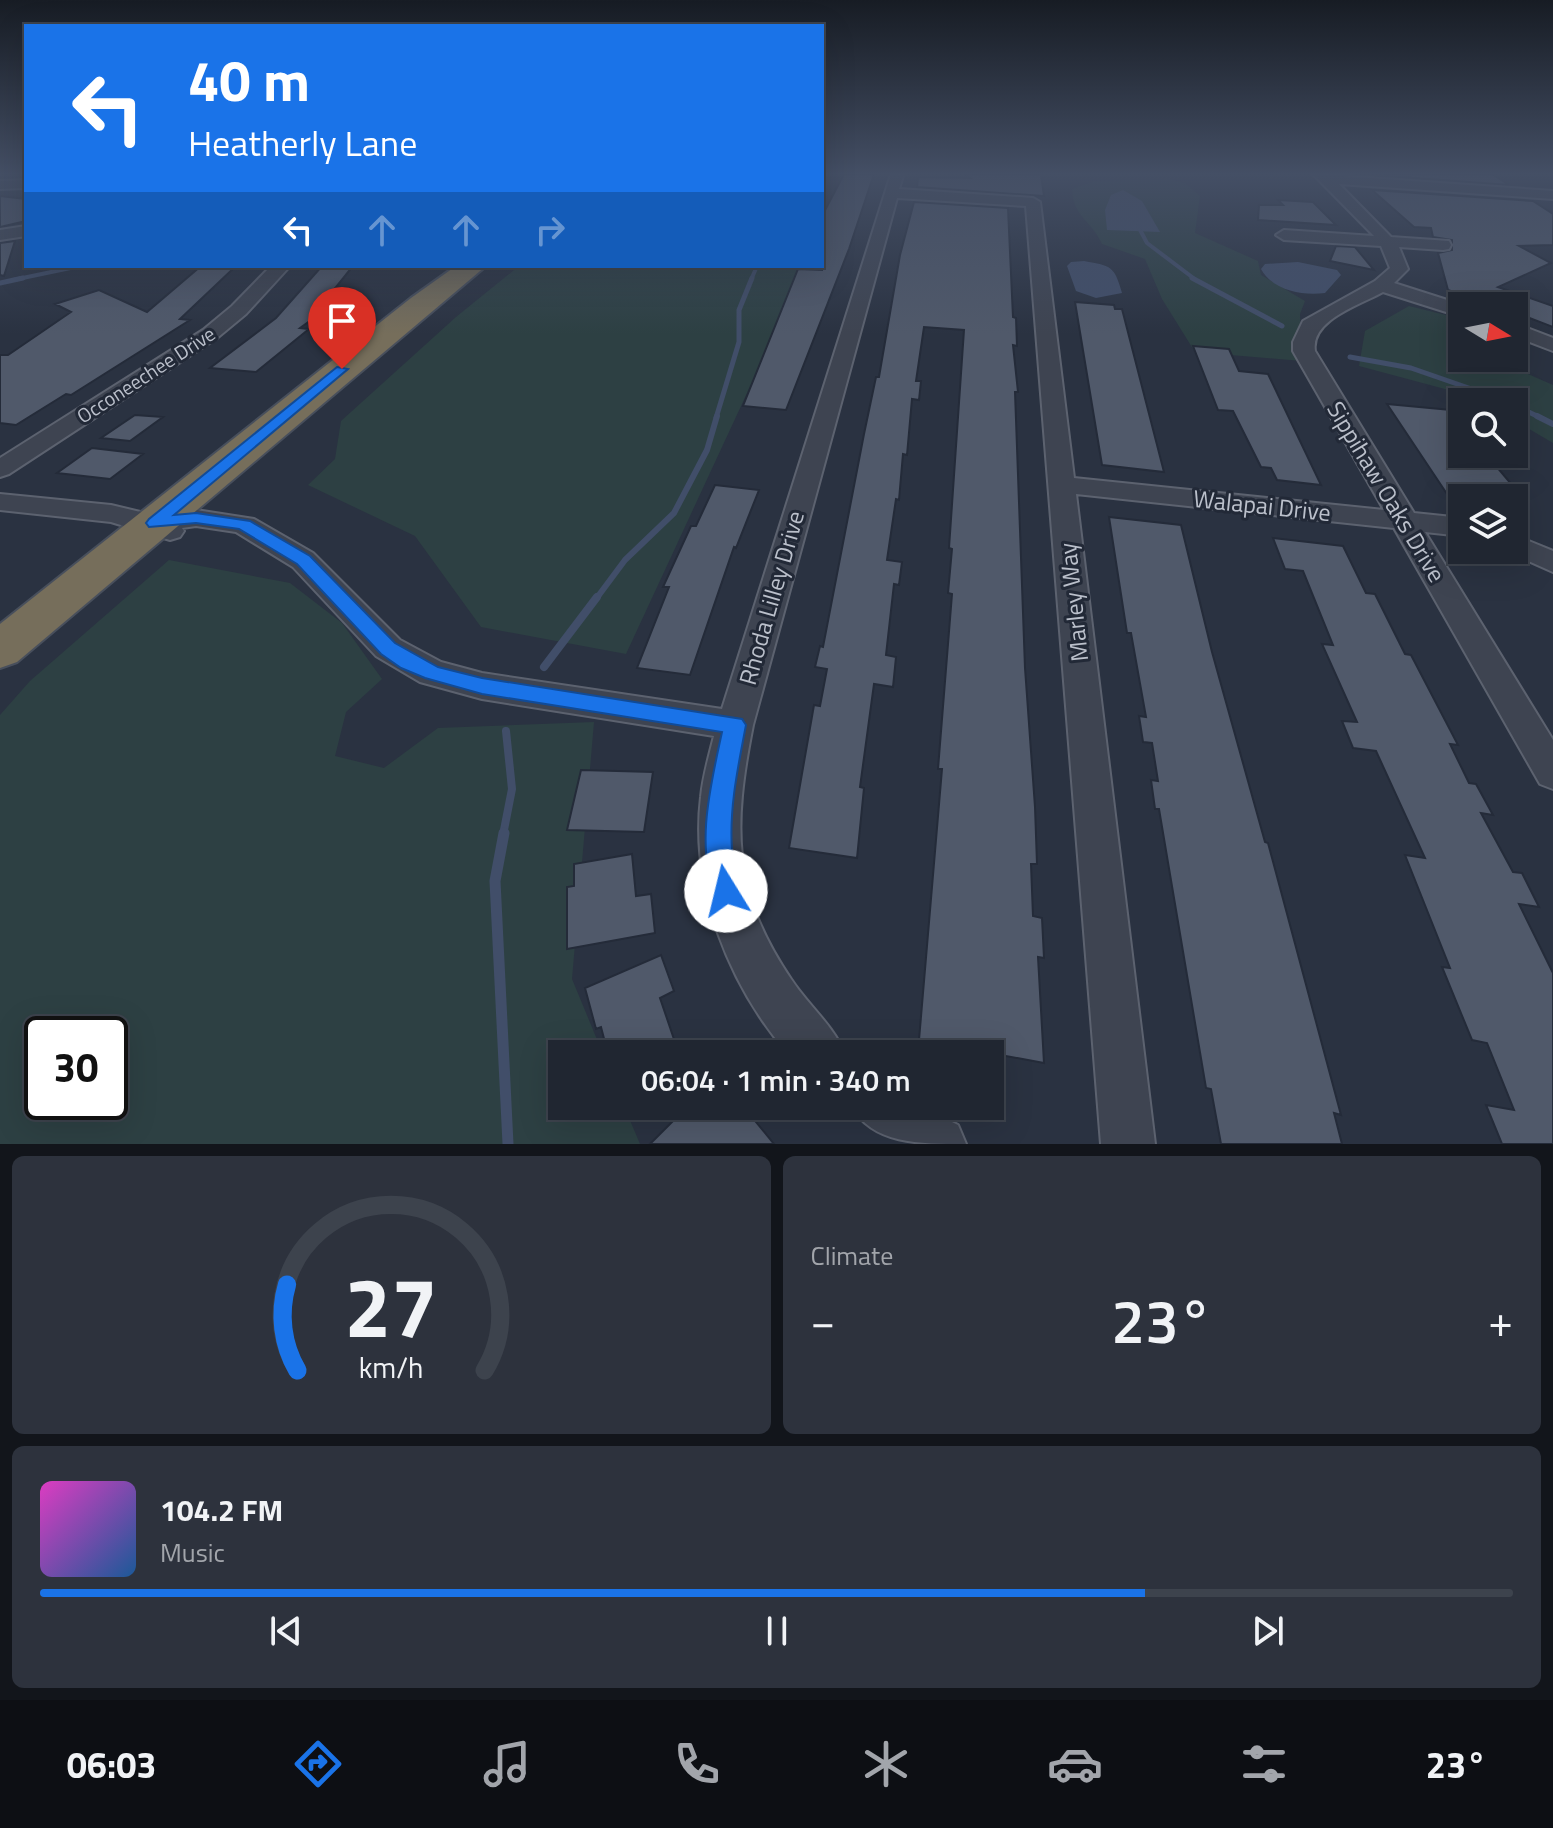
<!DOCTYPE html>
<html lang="en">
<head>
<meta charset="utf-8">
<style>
  :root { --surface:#202631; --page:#2d323d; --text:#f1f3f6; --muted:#a2a5ab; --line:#3d434d; --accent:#1a73e8 }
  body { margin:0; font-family:"Titillium Web",sans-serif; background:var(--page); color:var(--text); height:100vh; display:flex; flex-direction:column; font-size:30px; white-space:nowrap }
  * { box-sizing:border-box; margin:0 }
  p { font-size:26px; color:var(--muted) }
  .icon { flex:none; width:44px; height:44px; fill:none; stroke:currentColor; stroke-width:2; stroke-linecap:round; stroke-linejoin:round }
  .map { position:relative; height:1144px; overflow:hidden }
  .drawer { display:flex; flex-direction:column; gap:12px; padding:12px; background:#12151b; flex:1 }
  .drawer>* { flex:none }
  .banner { position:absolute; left:24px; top:24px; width:800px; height:244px; border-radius:0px; box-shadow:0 8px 32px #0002,0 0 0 2px var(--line); background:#1a73e8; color:#fff; overflow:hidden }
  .needle { width:52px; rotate:100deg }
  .buttons { position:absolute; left:1448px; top:292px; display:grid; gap:16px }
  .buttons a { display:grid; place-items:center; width:80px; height:80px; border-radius:0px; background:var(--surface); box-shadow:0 8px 32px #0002,0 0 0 2px var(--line); font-size:40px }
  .speed { position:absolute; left:24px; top:1016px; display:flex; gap:16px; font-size:40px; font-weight:700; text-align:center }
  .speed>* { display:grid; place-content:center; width:104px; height:104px; border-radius:50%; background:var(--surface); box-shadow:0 8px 32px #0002,0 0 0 2px var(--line); line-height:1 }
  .speed .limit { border:4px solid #111; border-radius:12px; background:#fff; color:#111 }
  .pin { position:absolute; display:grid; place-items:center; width:68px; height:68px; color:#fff; margin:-82px -34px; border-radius:50% 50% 50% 0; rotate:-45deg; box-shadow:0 0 8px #0007 }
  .pin .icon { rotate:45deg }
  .me { position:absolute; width:88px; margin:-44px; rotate:351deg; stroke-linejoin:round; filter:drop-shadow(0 0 6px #0008) }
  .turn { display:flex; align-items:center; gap:28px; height:168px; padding:0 32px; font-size:36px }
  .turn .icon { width:104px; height:104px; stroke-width:2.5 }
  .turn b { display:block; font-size:56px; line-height:68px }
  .lanes { display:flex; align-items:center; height:76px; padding:0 32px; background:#0003; justify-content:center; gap:40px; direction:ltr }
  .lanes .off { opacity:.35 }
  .big { font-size:60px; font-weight:600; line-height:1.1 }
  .drawer .card { flex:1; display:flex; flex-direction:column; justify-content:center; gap:12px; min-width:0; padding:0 28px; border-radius:12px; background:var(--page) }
  .drawer .dial { align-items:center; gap:0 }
  .dial svg { height:208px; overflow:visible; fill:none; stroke:var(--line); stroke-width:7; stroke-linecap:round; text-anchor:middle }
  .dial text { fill:var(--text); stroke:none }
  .song { display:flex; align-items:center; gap:24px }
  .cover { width:96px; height:96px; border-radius:12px; background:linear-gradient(135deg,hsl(310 70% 55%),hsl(210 70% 35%)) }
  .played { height:8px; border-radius:4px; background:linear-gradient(90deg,var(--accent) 75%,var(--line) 75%) }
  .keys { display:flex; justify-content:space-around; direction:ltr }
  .heat { display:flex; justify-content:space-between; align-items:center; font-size:44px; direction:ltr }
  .drawer .tiles { flex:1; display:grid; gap:12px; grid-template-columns:1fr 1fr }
  .card:last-child { grid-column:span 2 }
  .trip { position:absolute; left:548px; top:1040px; width:456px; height:80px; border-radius:0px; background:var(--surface); box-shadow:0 8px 32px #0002,0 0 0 2px var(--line); font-weight:600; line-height:80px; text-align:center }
  .tabs { display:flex; height:128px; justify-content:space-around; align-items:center; background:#0d0f14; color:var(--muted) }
  .tabs .icon { width:56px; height:56px }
  .tabs .on { color:var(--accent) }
  .tabs b { font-size:36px; color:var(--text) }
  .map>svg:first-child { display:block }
  .green { fill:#2d4043; fill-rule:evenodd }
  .water { fill:#414e69 }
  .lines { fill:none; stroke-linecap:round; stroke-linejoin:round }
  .stream-far4 { stroke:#414e69; stroke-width:4 }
  .stream-far3 { stroke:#414e69; stroke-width:5 }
  .stream-far2 { stroke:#414e69; stroke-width:6 }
  .stream-far1 { stroke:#414e69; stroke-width:8 }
  .stream { stroke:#414e69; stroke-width:11 }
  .building { fill:#50596a; stroke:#242b39; stroke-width:2 }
  .minor-casing { stroke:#5c626f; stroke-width:4 }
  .highway-casing { stroke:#484f5c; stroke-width:4 }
  .minor { fill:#3e4451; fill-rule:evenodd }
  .highway { fill:#766e5b; fill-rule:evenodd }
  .route { fill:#1a73e8; stroke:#114b97; stroke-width:2 }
  .labels { text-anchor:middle; stroke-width:6; stroke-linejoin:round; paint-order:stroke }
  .far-street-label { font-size:20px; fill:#bbc0cb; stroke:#222937 }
  .street-label { font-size:24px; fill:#bbc0cb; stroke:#222937 }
</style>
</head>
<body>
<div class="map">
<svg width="1553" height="1144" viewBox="0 0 1553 1144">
  <rect width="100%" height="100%" fill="#2a3241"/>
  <!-- green -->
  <path class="green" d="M1167,179L1185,183L1200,196L1195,233L1258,261L1261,275L1305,301L1300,314L1302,361L1195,352L1162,299L1145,259L1102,244C1092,221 1073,217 1072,189L1095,181Z
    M519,266H797L792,296L626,654L481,627L415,536L308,485L335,459L341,421L456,317Z
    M1409,306L1462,319L1451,340L1462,345V358H1491L1553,385V443L1514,420V402H1483L1471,396L1359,366L1365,331Z
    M169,560L290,583L342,623L382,679L346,712L335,756L384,768L438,728L594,722L572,979L603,1054H562V1106H624L640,1144H0V715L30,681ZM42,1034H110V1102H42Z"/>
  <!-- water -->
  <path class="water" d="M1123,190L1142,201L1160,232L1107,230L1105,210L1111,195Z
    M1084,261C1112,266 1114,266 1122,293L1096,298L1076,291L1067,266L1071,262Z
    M1298,262L1337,270L1341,275L1325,293C1303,296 1273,291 1261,269L1265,264Z"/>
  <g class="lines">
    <!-- stream-far4 -->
    <path class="stream-far4" d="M1138,226L1147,243L1196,280
      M13,280L80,266
      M751,280L757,266"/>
    <!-- stream-far3 -->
    <path class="stream-far3" d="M1192,278L1282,326
      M0,283L23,278
      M1350,357L1411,368L1509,402
      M1514,405L1541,418
      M716,418L739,342V310L752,278"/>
    <!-- stream-far2 -->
    <path class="stream-far2" d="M1537,416L1553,424
      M596,599L625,560L674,513L707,450L717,416"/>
    <!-- stream-far1 -->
    <path class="stream-far1" d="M544,667L597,597
      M503,835L512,789L506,731"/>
    <!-- stream -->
    <path class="stream" d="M504,833L495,881L508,1144"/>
  </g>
  <!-- building -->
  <path class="building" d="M844,174H874L849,249L786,410L743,406L798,269L822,270V216Z
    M965,174H1041L1044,196L917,187L918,177L970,178Z
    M1386,174H1492L1509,185L1389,176Z
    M1372,190L1533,201L1553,214V245L1519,246L1551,263L1498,287L1553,306V327L1514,312V306H1493L1448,290L1438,253L1452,250V240L1433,237L1431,228L1414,227Z
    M0,196L26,199V221L0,227Z
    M1278,200L1313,202L1336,225L1258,220L1259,205H1283Z
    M914,202L1008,208L1013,317L1016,318L1017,346L1013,345L1018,392H1015L1025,668L1035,807L1037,864H1031L1033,916L1042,918L1044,958L1038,957L1044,1063L919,1040L942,769H938L952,594L948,593L952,549L949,548L964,330L924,327L916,381H921L919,400L912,399L907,455L903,454L899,500L896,499L887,560L902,562L899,585L894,584L886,655L896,657L893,687L874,684L860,787L864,788L857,858L789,848L814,705L820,706L827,669L815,667L820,646L823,647L864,434L876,377H879L900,255Z
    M15,241L4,276L0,275V243Z
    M1336,246L1355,247L1374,270L1330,261Z
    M201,266H236L180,319L190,320L71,395L66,394L16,425L0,423V355H8L71,312L55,304L99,290L147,312Z
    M322,266H353L324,302H336L300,328L309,329L256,372L210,368L276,318Z
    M1075,302L1114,305L1115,309H1122L1164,472L1102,465Z
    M1193,346L1229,349L1239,371L1268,374L1321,485L1277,480L1271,468L1261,467L1233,411L1218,410Z
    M1387,404L1451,410L1462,424V454H1486L1523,498H1462L1461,515Z
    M135,415L163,417L130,441L101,438Z
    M92,448L143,454L110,479L57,473Z
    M715,485L759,490L736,548L734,547L690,675L637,668L669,587H663L691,526H696Z
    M1109,517L1181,525L1212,652L1265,842L1268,843L1341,1115L1334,1113L1342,1144H1221L1211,1089L1206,1088L1159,809H1155L1151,780L1158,781L1152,743L1143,742L1139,716L1146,717L1131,633H1127Z
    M1273,538L1343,546L1366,593L1375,594L1405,654L1411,655L1458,745L1450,744L1469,783L1476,784L1493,815L1481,813L1513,872L1522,873L1539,907L1519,904L1553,973V1144H1502L1486,1105L1514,1110L1487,1043L1472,1040L1442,967L1450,968L1405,855L1425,858L1376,751L1353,748L1342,721L1357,722L1322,644L1333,645L1303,571L1285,569Z
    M581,770L653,772L644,832L567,830Z
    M632,854L636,896L651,894L655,933L567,949V887L574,886V864Z
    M661,955L674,991L660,998L679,1054H608L601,1027L596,1029L585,988Z
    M688,1106H720L730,1118L743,1106L774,1144H650Z"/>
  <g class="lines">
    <!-- minor casing -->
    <g class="minor-casing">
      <path id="minor" d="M891,174L903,176L899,189L1033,198L1040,202L1074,478L1384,510L1293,351V342L1303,321L1375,281L1390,268L1381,246L1284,240L1276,235L1284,230L1374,236L1313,174L1553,191V199L1339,184L1391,237L1449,241L1451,245L1449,249L1443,250L1399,247L1408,269L1394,283L1466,306H1462V317L1383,292C1360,305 1310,320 1315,351L1414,513L1462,518V536L1425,532L1553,740V789L1540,784L1394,528L1076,494L1155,1144H1101L1026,206L897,198L753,725C733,826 731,890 791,979C808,1005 833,1025 845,1054H788C729,985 690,888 701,797C703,776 709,756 714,736L482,699L420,682L376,656L293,567L236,532L196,526L182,528L184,531L180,537L170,540L111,522L0,510V494L111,505L153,515L196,510L254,519L313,553L400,640L441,662L482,673L722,709Z
        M26,180V188L0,189V181Z
        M26,226V236L0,240V230Z
        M271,266H290L246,314L217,338L9,474L0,477V458L203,330L232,306Z
        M1514,323L1553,338V351L1514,336Z
        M1514,535L1553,551V572L1504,550H1514Z
        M851,1106H920L958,1125L966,1144C918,1144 873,1144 851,1106Z"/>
    </g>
    <!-- highway casing -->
    <g class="highway-casing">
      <path id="highway" d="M456,266H486L17,662L0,668V624L411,298Z"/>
    </g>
    <!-- minor -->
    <use href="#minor" class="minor"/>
    <!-- highway -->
    <use href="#highway" class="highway"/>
  </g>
  <!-- sky -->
  <linearGradient id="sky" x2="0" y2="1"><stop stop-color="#171c24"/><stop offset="0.52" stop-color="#444f65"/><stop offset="1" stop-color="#444f65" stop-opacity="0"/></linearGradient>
  <rect width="1553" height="334" fill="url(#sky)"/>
  <!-- route -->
  <path class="route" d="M337,367L348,369L174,515L196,513L250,521L310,556L395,643L438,667L482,678L742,719L746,725C738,767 729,808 732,850C734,867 742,884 735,899L726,903L717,899C694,848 711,784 722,732L482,694L425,678L401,668L381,654L297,564L239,529L196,523L149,527L146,523L149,519Z"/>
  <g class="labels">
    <!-- far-street labels -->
    <g class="far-street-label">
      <text transform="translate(146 375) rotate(-33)" y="7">Occoneechee Drive</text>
    </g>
    <!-- street labels -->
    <g class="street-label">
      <text transform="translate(1386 492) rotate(59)" y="8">Sippihaw Oaks Drive</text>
      <text transform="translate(1262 506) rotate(6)" y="8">Walapai Drive</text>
      <text transform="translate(772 598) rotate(-74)" y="8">Rhoda Lilley Drive</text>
      <text transform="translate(1074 602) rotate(-96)" y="8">Marley Way</text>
    </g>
  </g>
</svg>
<div class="buttons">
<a><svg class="needle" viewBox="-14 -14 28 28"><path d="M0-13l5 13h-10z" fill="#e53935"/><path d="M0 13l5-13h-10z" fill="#a2a5ab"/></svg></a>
<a><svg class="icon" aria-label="search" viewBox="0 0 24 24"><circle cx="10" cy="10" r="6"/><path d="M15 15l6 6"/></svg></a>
<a><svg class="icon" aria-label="layers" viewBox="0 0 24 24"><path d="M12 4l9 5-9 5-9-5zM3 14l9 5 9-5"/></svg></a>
</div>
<div class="speed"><div class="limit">30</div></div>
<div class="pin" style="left:342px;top:369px;background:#d93025"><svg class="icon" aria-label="arrive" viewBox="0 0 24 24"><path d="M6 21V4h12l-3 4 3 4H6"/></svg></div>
<svg class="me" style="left:726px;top:891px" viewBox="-20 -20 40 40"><circle r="19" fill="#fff"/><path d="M0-13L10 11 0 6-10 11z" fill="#1a73e8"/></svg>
<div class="trip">06:04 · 1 min · 340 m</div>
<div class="banner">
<div class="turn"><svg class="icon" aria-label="left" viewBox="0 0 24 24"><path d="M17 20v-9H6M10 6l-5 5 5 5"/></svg><div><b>40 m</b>Heatherly Lane</div></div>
<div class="lanes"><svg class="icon" aria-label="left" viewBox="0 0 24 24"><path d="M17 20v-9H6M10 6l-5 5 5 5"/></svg><svg class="icon off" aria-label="ahead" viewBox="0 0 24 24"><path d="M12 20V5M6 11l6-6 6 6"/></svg><svg class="icon off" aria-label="ahead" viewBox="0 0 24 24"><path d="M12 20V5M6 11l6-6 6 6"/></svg><svg class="icon off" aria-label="right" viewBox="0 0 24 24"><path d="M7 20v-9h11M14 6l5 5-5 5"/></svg></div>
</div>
</div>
<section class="drawer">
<div class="tiles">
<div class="card dial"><svg viewBox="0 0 100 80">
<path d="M14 69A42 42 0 1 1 86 69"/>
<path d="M14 69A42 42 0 0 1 10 36" stroke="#1a73e8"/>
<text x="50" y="56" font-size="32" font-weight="700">27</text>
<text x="50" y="72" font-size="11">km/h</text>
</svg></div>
<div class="card"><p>Climate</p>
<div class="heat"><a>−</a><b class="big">23°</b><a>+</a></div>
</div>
<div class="card">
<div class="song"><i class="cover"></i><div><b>104.2 FM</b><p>Music</p></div></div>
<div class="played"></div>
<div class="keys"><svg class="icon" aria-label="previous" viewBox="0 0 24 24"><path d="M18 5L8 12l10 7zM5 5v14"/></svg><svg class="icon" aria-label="pause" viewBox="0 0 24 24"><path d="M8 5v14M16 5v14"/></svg><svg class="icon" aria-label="next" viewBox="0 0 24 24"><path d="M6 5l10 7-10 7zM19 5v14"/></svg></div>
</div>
</div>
</section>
<nav class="tabs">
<b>06:03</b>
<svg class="icon on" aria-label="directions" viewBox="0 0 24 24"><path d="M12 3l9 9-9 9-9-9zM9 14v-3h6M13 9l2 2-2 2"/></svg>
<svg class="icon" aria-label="music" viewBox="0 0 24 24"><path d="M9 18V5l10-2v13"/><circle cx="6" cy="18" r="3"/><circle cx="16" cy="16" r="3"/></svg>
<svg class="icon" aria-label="phone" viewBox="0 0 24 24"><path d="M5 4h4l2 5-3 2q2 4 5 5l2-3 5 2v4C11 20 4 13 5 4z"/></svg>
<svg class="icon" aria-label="climate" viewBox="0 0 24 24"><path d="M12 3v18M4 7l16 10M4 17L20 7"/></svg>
<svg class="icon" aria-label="car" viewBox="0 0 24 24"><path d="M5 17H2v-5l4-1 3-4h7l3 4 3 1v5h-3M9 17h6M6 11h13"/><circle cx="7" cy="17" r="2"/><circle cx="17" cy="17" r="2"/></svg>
<svg class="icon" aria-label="filters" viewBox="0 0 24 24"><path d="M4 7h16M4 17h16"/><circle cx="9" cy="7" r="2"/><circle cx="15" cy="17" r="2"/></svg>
<b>23°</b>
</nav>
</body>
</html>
